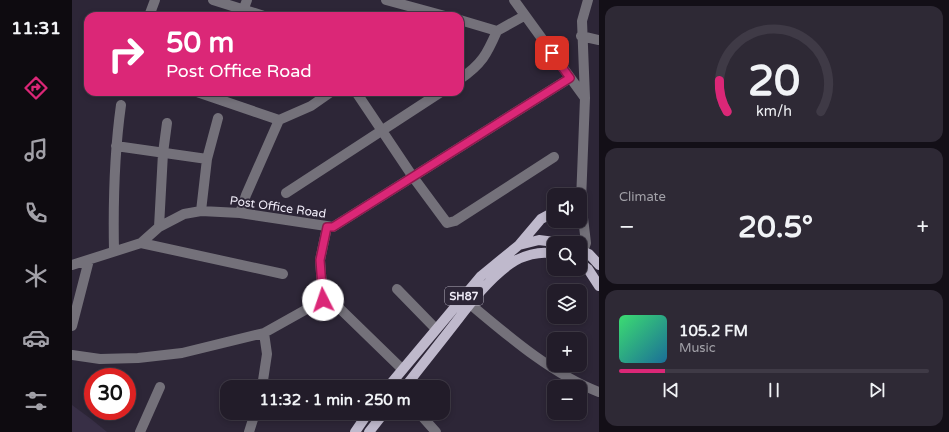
<!DOCTYPE html>
<html lang="en">
<head>
<meta charset="utf-8">
<style>
  :root { --surface:#221c29; --page:#2e2935; --text:#f1f3f6; --muted:#a2a1a8; --line:#3f3a46; --accent:#db2777 }
  body { margin:0; font-family:"Varela Round",sans-serif; background:var(--page); color:var(--text); height:100vh; display:flex; flex-direction:column; font-size:15px; white-space:nowrap }
  * { box-sizing:border-box; margin:0 }
  p { font-size:13px; color:var(--muted) }
  .icon { flex:none; width:22px; height:22px; fill:none; stroke:currentColor; stroke-width:2; stroke-linecap:round; stroke-linejoin:round }
  .map { position:relative; flex:1; overflow:hidden }
  .side { display:flex; flex-direction:column; gap:6px; padding:6px; background:#130f17; width:350px }
  .side>* { flex:none }
  .guide { position:absolute; left:12px; top:12px; width:380px; height:84px; border-radius:12px; box-shadow:0 2px 6px #0003,0 0 0 1px var(--line); background:#db2777; color:#fff; overflow:hidden }
  .buttons { position:absolute; left:475px; top:188px; display:grid; gap:8px }
  .buttons a { display:grid; place-items:center; width:40px; height:40px; border-radius:8px; background:var(--surface); box-shadow:0 2px 6px #0003,0 0 0 1px var(--line); font-size:20px }
  .speed { position:absolute; left:12px; top:368px; display:flex; gap:8px; font-size:20px; font-weight:700; text-align:center }
  .speed>* { display:grid; place-content:center; width:52px; height:52px; border-radius:50%; background:var(--surface); box-shadow:0 2px 6px #0003,0 0 0 1px var(--line); line-height:1 }
  .speed .limit { border:6px solid #d22; background:#fff; color:#111 }
  .pin { position:absolute; display:grid; place-items:center; width:34px; height:34px; color:#fff; margin:-17px; border-radius:8px; box-shadow:0 2px 6px #0006 }
  .me { position:absolute; width:44px; margin:-22px; rotate:356deg; stroke-linejoin:round; filter:drop-shadow(0 0 3px #0008) }
  .turn { display:flex; align-items:center; gap:14px; height:84px; padding:0 16px; font-size:18px }
  .turn .icon { width:52px; height:52px; stroke-width:2.5 }
  .turn b { display:block; font-size:28px; line-height:34px }
  .big { font-size:30px; font-weight:700; line-height:1.1 }
  .side .widget { flex:1; display:flex; flex-direction:column; justify-content:center; gap:6px; min-width:0; padding:0 14px; border-radius:12px; background:var(--page) }
  .side .dial { align-items:center; gap:0 }
  .dial svg { height:104px; overflow:visible; fill:none; stroke:var(--line); stroke-width:7; stroke-linecap:round; text-anchor:middle }
  .dial text { fill:var(--text); stroke:none }
  .song { display:flex; align-items:center; gap:12px }
  .cover { width:48px; height:48px; border-radius:6px; background:linear-gradient(135deg,hsl(140 70% 55%),hsl(200 70% 35%)) }
  .played { height:4px; border-radius:2px; background:linear-gradient(90deg,var(--accent) 15%,var(--line) 15%) }
  .keys { display:flex; justify-content:space-around; direction:ltr }
  .heat { display:flex; justify-content:space-between; align-items:center; font-size:22px; direction:ltr }
  .trip { position:absolute; left:148px; top:380px; width:230px; height:40px; border-radius:12px; background:var(--surface); box-shadow:0 2px 6px #0003,0 0 0 1px var(--line); font-weight:700; line-height:40px; text-align:center }
  main { display:flex; flex:1; min-height:0 }
  .dock { display:flex; flex-direction:column; width:72px; justify-content:space-around; align-items:center; background:#0e0b10; color:var(--muted) }
  .dock .icon { width:28px; height:28px }
  .dock .on { color:var(--accent) }
  .dock b { font-size:18px; color:var(--text) }
  .map>svg:first-child { display:block }
  .built { fill:#382f46 }
  .lines { fill:none; stroke-linecap:round; stroke-linejoin:round }
  .minor { stroke:#74717a; stroke-width:10 }
  .major { stroke:#bfb9cc; stroke-width:10 }
  .route-casing { stroke:#8e194d; stroke-width:10 }
  .route { stroke:#db2777; stroke-width:7 }
  .labels { text-anchor:middle; stroke-width:4; stroke-linejoin:round; paint-order:stroke }
  .shield { fill:#2d2637; stroke:#b6b1bf; stroke-width:1 }
  .shield-label { font-size:11px; font-weight:bold; fill:#f1edf9 }
  .street-label { font-size:12px; fill:#f1edf9; stroke:#2d2637 }
</style>
</head>
<body>
<main>
<nav class="dock">
<b>11:31</b>
<svg class="icon on" aria-label="directions" viewBox="0 0 24 24"><path d="M12 3l9 9-9 9-9-9zM9 14v-3h6M13 9l2 2-2 2"/></svg>
<svg class="icon" aria-label="music" viewBox="0 0 24 24"><path d="M9 18V5l10-2v13"/><circle cx="6" cy="18" r="3"/><circle cx="16" cy="16" r="3"/></svg>
<svg class="icon" aria-label="phone" viewBox="0 0 24 24"><path d="M5 4h4l2 5-3 2q2 4 5 5l2-3 5 2v4C11 20 4 13 5 4z"/></svg>
<svg class="icon" aria-label="climate" viewBox="0 0 24 24"><path d="M12 3v18M4 7l16 10M4 17L20 7"/></svg>
<svg class="icon" aria-label="car" viewBox="0 0 24 24"><path d="M5 17H2v-5l4-1 3-4h7l3 4 3 1v5h-3M9 17h6M6 11h13"/><circle cx="7" cy="17" r="2"/><circle cx="17" cy="17" r="2"/></svg>
<svg class="icon" aria-label="filters" viewBox="0 0 24 24"><path d="M4 7h16M4 17h16"/><circle cx="9" cy="7" r="2"/><circle cx="15" cy="17" r="2"/></svg>
</nav>
<div class="map">
<svg width="527" height="432" viewBox="0 0 527 432">
  <rect width="100%" height="100%" fill="#2d2637"/>
  <!-- built -->
  <path class="built" d="M0,405L19,419L35,432H0Z"/>
  <g class="lines">
    <!-- minor -->
    <path class="minor" d="M141,0L192,16
      M314,0L373,16
      M442,0L513,98L509,201L514,243L508,259
      M77,16L83,0
      M169,16L175,0
      M388,20L425,31L452,16
      M509,36L527,40
      M388,79C410,64 415,54 425,31
      M125,92L207,120L239,106L259,92
      M284,92L341,177L375,223L383,221L482,157
      M513,98L510,21L516,0
      M44,146L135,159
      M214,193L369,92
      M129,211L135,159L146,118
      M168,213L174,195L207,120
      M87,227L91,153L95,123
      M69,243L211,274
      M42,251C41,201 42,155 49,105
      M0,265L69,243L87,227L112,214L129,211L168,213L261,227L498,78
      M325,289L364,329
      M251,300L248,260L255,227
      M398,304C435,335 481,375 527,392
      M0,326L17,260
      M0,355L28,359L66,358L110,353L192,333L251,300H259L330,369
      M190,387L195,354L192,333
      M347,413L364,432
      M68,432L88,387
      M177,432L183,413"/>
    <!-- major -->
    <path class="major" d="M508,201H509
      M447,245L469,219L482,212
      M508,250L517,254L527,265
      M508,263L516,269L527,286
      M316,387L409,276L447,245L467,240L490,243
      M333,387C350,365 367,344 384,322C400,301 417,279 438,264C449,256 469,250 482,254
      M283,432L296,413
      M297,432L312,413"/>
  </g>
  <g class="lines">
    <!-- route casing -->
    <g class="route-casing">
      <path id="route" d="M251,300L248,260L255,227H261L498,78L480,53"/>
    </g>
    <!-- route -->
    <use href="#route" class="route"/>
  </g>
  <g class="labels">
    <!-- shield labels -->
    <rect class="shield" x="373" y="287" width="38" height="18" rx="3"/>
    <g class="shield-label">
      <text x="392" y="300">SH87</text>
    </g>
    <!-- street labels -->
    <g class="street-label">
      <text transform="translate(206 207) rotate(8)" y="4">Post Office Road</text>
    </g>
  </g>
</svg>
<div class="buttons">
<a><svg class="icon" aria-label="sound" viewBox="0 0 24 24"><path d="M4 9h4l5-4v14l-5-4H4zM17 9q2 3 0 6"/></svg></a>
<a><svg class="icon" aria-label="search" viewBox="0 0 24 24"><circle cx="10" cy="10" r="6"/><path d="M15 15l6 6"/></svg></a>
<a><svg class="icon" aria-label="layers" viewBox="0 0 24 24"><path d="M12 4l9 5-9 5-9-5zM3 14l9 5 9-5"/></svg></a>
<a>+</a>
<a>−</a>
</div>
<div class="speed"><div class="limit">30</div></div>
<div class="pin" style="left:480px;top:53px;background:#d93025"><svg class="icon" aria-label="arrive" viewBox="0 0 24 24"><path d="M6 21V4h12l-3 4 3 4H6"/></svg></div>
<svg class="me" style="left:251px;top:300px" viewBox="-20 -20 40 40"><circle r="19" fill="#fff"/><path d="M0-13L10 11 0 6-10 11z" fill="#db2777"/></svg>
<div class="trip">11:32 · 1 min · 250 m</div>
<div class="guide">
<div class="turn"><svg class="icon" aria-label="right" viewBox="0 0 24 24"><path d="M7 20v-9h11M14 6l5 5-5 5"/></svg><div><b>50 m</b>Post Office Road</div></div>
</div>
</div>
<section class="side">
<div class="widget dial"><svg viewBox="0 0 100 80">
<path d="M14 69A42 42 0 1 1 86 69"/>
<path d="M14 69A42 42 0 0 1 8 45" stroke="#db2777"/>
<text x="50" y="56" font-size="32" font-weight="700">20</text>
<text x="50" y="72" font-size="11">km/h</text>
</svg></div>
<div class="widget"><p>Climate</p>
<div class="heat"><a>−</a><b class="big">20.5°</b><a>+</a></div>
</div>
<div class="widget">
<div class="song"><i class="cover"></i><div><b>105.2 FM</b><p>Music</p></div></div>
<div class="played"></div>
<div class="keys"><svg class="icon" aria-label="previous" viewBox="0 0 24 24"><path d="M18 5L8 12l10 7zM5 5v14"/></svg><svg class="icon" aria-label="pause" viewBox="0 0 24 24"><path d="M8 5v14M16 5v14"/></svg><svg class="icon" aria-label="next" viewBox="0 0 24 24"><path d="M6 5l10 7-10 7zM19 5v14"/></svg></div>
</div>
</section>
</main>
</body>
</html>
